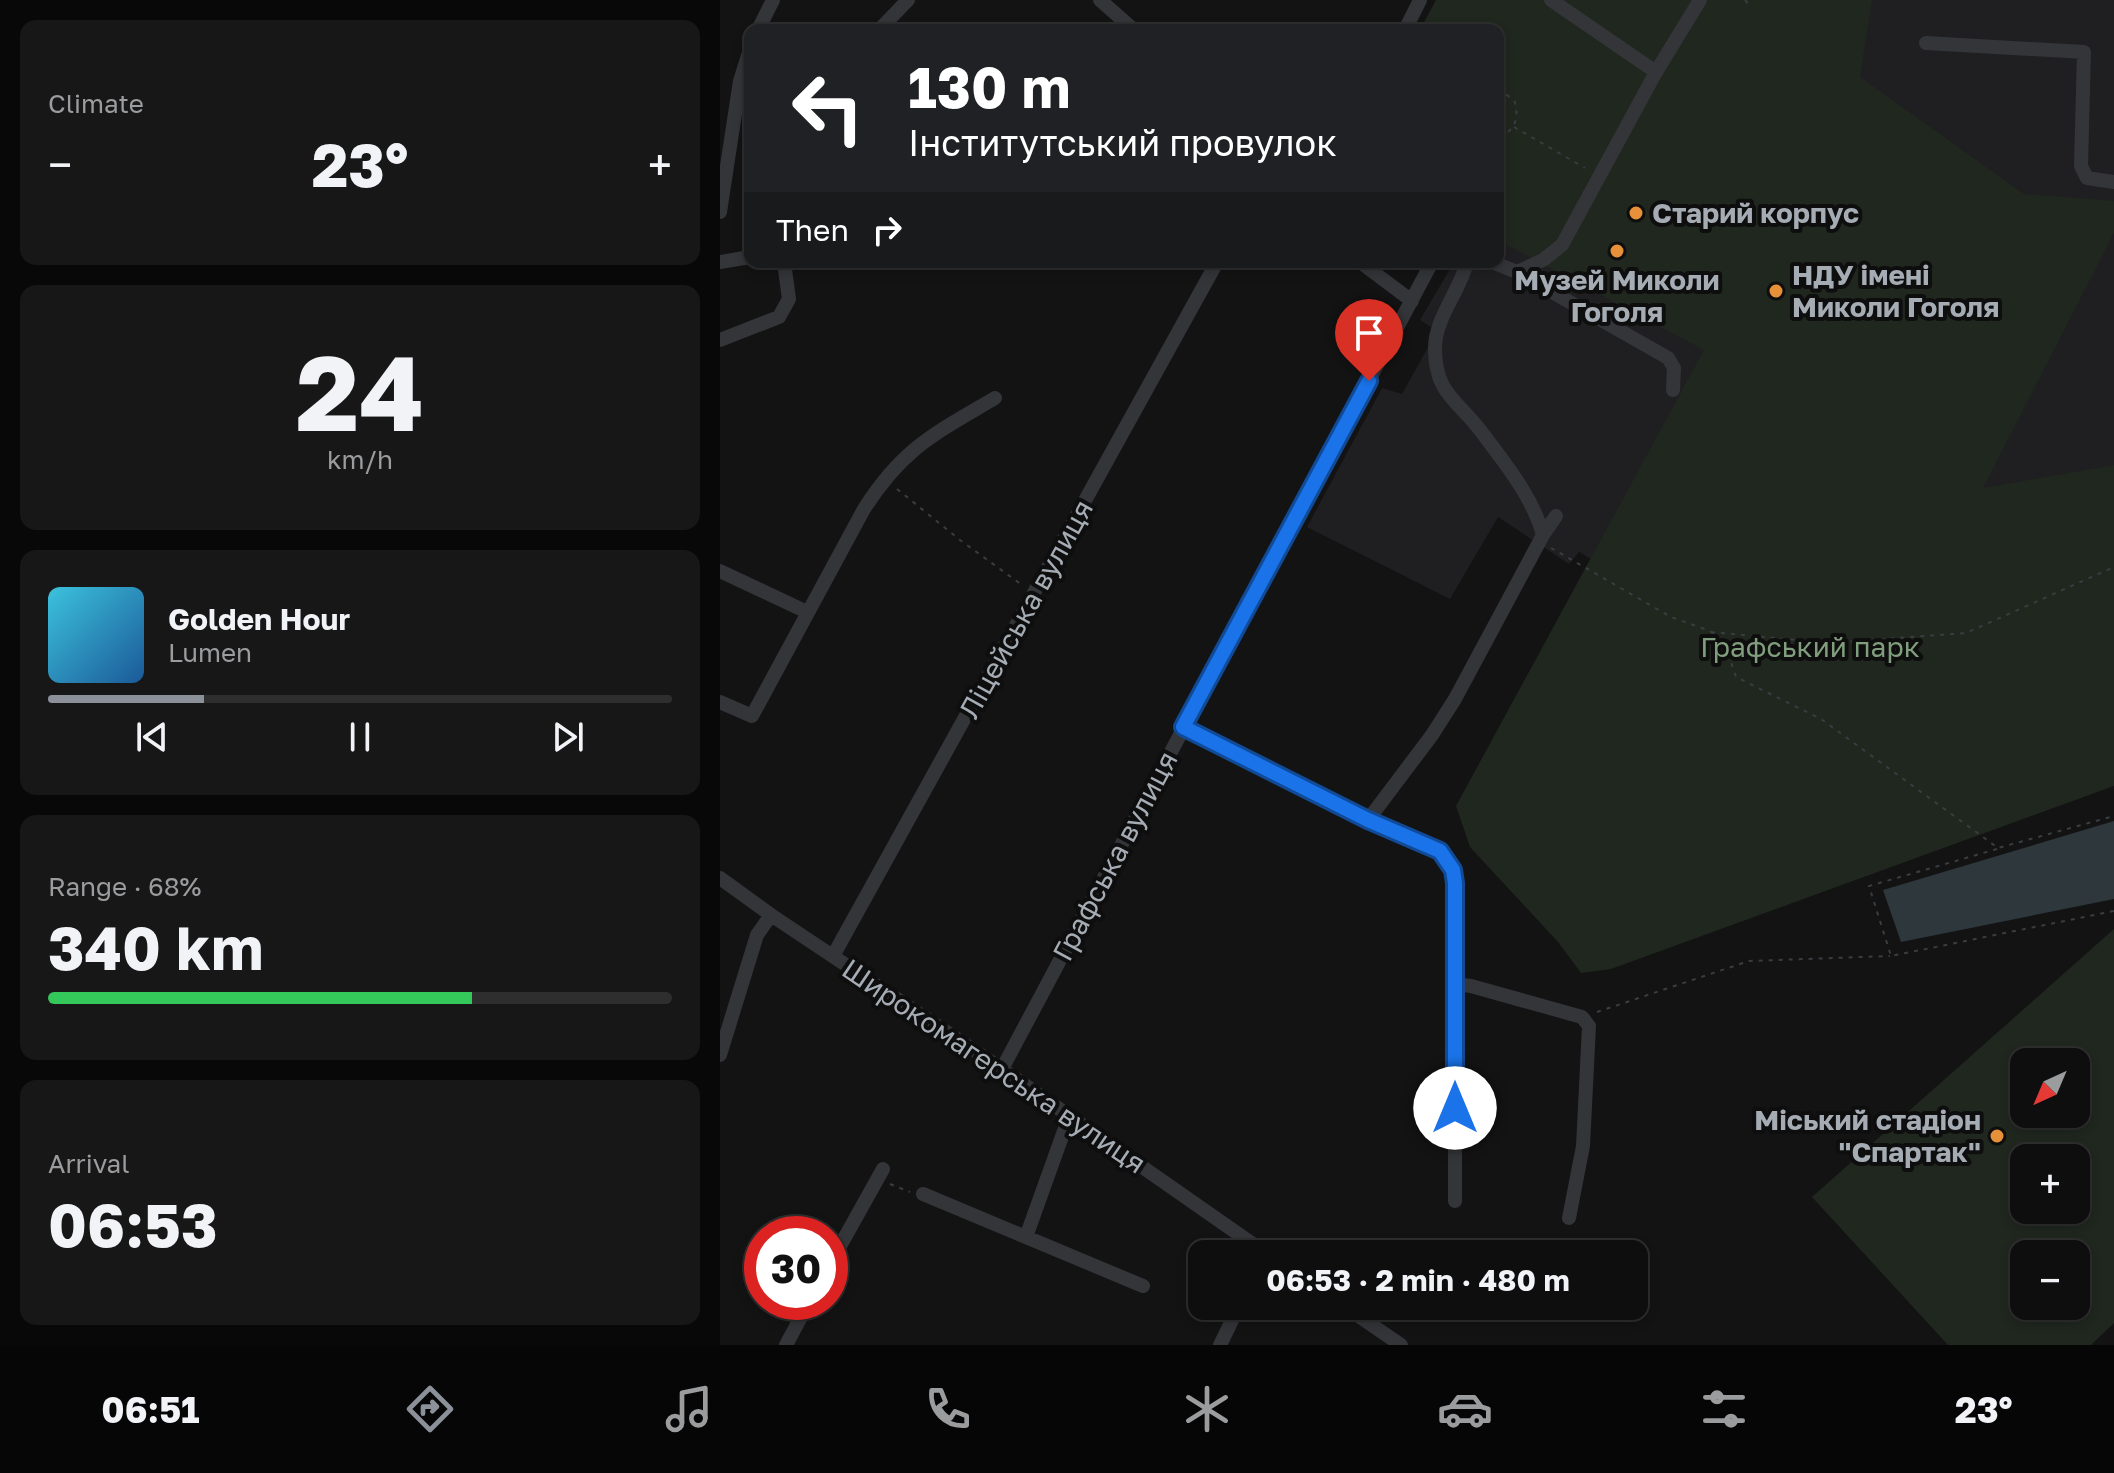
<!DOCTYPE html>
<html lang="en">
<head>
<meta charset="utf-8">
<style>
  :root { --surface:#0e0e0f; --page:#171718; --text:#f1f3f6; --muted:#9b9c9e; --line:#2e2e2f; --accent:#8c9099 }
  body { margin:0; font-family:"Golos Text",sans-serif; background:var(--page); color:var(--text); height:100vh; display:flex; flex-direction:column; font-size:30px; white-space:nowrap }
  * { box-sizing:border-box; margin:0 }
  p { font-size:26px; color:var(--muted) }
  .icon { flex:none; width:44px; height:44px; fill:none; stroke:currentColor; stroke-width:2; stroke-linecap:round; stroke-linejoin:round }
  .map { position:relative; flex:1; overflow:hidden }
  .panel { display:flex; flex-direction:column; gap:20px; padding:20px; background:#080808; width:720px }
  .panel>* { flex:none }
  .top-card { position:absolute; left:24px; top:24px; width:760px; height:244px; border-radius:16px; box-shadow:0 4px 12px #0003,0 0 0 2px var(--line); background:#202124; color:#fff; overflow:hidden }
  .needle { width:52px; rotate:224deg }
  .controls { position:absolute; left:1290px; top:1048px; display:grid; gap:16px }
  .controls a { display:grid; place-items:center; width:80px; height:80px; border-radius:16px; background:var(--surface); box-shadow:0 4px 12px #0003,0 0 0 2px var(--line); font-size:40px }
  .speed { position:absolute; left:24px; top:1216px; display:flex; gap:16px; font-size:40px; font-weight:700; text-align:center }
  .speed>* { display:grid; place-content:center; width:104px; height:104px; border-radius:50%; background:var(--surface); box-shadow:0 4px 12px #0003,0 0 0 2px var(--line); line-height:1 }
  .speed .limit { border:12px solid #d22; background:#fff; color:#111 }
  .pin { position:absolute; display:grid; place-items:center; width:68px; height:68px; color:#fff; margin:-82px -34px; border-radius:50% 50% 50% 0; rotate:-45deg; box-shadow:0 0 8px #0007 }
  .pin .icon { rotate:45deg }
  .me { position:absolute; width:88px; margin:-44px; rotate:0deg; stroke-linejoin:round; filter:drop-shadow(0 0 6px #0008) }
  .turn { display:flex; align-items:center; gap:28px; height:168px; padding:0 32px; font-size:36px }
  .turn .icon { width:104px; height:104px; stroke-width:2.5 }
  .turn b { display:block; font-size:56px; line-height:68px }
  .then { display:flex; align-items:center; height:76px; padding:0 32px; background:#0003; gap:16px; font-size:30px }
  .big { font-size:60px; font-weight:700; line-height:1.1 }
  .panel .card { flex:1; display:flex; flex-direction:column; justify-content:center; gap:12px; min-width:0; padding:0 28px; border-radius:16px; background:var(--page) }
  .panel .dial { align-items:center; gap:0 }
  .dial b { font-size:104px; line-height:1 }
  .song { display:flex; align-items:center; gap:24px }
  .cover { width:96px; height:96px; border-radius:12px; background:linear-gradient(135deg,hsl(190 70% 55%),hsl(210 70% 35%)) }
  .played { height:8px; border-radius:4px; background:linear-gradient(90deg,var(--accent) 25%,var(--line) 25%) }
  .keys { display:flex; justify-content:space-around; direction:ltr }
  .heat { display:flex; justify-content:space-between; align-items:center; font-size:44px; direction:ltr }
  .charge { height:12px; border-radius:6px; background:linear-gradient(90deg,#34c759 68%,var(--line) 0) }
  .trip { position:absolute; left:468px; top:1240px; width:460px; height:80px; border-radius:16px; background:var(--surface); box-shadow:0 4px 12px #0003,0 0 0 2px var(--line); font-weight:700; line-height:80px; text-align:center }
  .tab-bar { display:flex; height:128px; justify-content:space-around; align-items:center; background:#060606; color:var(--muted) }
  .tab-bar .icon { width:56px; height:56px }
  .tab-bar .on { color:var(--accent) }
  .tab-bar b { font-size:36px; color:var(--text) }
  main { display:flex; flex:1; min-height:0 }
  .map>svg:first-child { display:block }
  .built { fill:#1f1f21 }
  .green { fill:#1f271f; fill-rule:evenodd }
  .water { fill:#2d373c }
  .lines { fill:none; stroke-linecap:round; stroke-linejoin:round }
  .path { stroke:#3a3d40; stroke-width:2; stroke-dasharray:4 6; stroke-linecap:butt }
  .minor { stroke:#343539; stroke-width:14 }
  .route-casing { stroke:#114b97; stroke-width:20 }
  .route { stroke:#1a73e8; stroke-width:14 }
  .poi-dot { fill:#e69139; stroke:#0e0e0f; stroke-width:3 }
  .labels { text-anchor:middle; stroke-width:8; stroke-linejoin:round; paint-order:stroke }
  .poi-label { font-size:28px; font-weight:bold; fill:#a5acb4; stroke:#0e0e0f; text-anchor:start }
  .street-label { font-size:28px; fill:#a5acb4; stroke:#0e0e0f }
  .park-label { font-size:28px; fill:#809e7d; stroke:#0e0e0f }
</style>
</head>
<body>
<main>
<section class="panel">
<div class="card"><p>Climate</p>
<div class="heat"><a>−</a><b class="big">23°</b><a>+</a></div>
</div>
<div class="card dial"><b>24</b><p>km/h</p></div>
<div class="card">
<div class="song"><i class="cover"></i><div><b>Golden Hour</b><p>Lumen</p></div></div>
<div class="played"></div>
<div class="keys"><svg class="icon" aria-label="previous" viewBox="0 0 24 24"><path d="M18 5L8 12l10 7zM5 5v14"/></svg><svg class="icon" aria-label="pause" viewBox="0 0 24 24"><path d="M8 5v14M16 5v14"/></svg><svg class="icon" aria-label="next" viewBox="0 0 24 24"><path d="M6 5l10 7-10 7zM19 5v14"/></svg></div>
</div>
<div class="card"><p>Range · 68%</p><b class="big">340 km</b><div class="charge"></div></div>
<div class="card"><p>Arrival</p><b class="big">06:53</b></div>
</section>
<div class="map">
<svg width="1394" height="1345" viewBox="0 0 1394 1345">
  <rect width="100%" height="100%" fill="#131314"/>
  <!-- built -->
  <path class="built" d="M821,0H1394V565L906,579L859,552L849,564L778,517L730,599L587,527L662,388L682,394L717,331L700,320L734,262H778V182Z"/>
  <!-- green -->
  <path class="green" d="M716,0H1152L1140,77L1304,194L1394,201V233L1263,488L1394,465V786L891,969L861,973L838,942L750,847L736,806L984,350L778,240V30H700Z
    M1394,929V1323L1371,1345H1228L1092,1197ZM1304,1062H1356V1114H1304ZM1304,1158H1356V1210H1304ZM1304,1254H1356V1306H1304Z"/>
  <!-- water -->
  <path class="water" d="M1394,821V899L1181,942L1163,890Z"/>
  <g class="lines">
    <!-- path -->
    <path class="path" d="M1025,0L1030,6
      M778,89L794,100C800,117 795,131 778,138
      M794,127L865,168
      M177,489L240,540L302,585
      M831,548L951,617L990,631L1005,644L1016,677L1101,719L1278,848L1394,816
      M991,632L1109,643L1246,633L1394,567
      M1277,849L1149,886L1171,956L1394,911
      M877,1012L1029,961L1170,956
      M170,1184L190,1192"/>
    <!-- minor -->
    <path class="minor" d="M380,0L414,30
      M831,0L936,72
      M38,30L53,0
      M159,30L188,0
      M685,30L700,0
      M1206,43L1364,52L1361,166L1367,178L1394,182
      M0,212L20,81L30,49
      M0,262L30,257
      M640,262L692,301
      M747,262C740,291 715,318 715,348C715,393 736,399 760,430C784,462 813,497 823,535
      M772,262L797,272L823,260L842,245L936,72L980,0
      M797,272L948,358L954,368L953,390
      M0,340L59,317L69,299L64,262
      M0,571L87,612
      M0,702L32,716L144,509C183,448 214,434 275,398
      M463,727L648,820L720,851L733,870L735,883V1201
      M648,820L712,735L735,699L823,535L836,516
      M0,878L51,915L282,1069L547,1254
      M113,956L497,262
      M735,984L751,986L862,1017L869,1026L863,1146L849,1218
      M0,1055L37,935L51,915
      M282,1069L712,262
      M203,1194L423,1286
      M306,1237L349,1117
      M110,1264L163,1169
      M624,1306L681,1345
      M66,1345L89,1302
      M500,1345L519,1306"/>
  </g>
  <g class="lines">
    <!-- route casing -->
    <g class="route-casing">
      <path id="route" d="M649,381L463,727L648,820L720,851L733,870L735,883V1108"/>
    </g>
    <!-- route -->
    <use href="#route" class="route"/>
  </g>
  <!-- markers -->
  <g class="poi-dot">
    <circle cx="916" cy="213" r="8"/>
    <circle cx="897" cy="251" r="8"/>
    <circle cx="1056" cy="291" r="8"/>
    <circle cx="1277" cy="1136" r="8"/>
  </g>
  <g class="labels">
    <!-- poi labels -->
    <g class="poi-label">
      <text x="932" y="223">Старий корпус</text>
      <text x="1072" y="285">НДУ імені<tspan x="1072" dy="32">Миколи Гоголя</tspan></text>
      <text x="897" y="290" text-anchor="middle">Музей Миколи<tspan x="897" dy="32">Гоголя</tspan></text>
      <text x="1261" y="1130" text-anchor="end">Міський стадіон<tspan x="1261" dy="32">"Спартак"</tspan></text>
    </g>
    <!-- street labels -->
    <g class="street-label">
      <text transform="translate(306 609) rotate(-61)" y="10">Ліцейська вулиця</text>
      <text transform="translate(395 856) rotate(-62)" y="10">Графська вулиця</text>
      <text transform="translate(274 1066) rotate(34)" y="10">Широкомагерська вулиця</text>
    </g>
    <!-- park labels -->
    <g class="park-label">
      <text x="1090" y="657">Графський парк</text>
    </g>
  </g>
</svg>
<div class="controls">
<a><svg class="needle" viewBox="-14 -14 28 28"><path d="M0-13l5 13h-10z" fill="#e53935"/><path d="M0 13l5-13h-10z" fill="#9b9c9e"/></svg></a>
<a>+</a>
<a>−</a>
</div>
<div class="speed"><div class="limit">30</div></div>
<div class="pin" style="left:649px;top:381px;background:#d93025"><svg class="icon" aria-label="arrive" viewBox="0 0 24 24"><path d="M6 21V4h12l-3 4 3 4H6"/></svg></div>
<svg class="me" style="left:735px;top:1108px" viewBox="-20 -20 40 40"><circle r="19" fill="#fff"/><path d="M0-13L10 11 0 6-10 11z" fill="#1a73e8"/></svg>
<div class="trip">06:53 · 2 min · 480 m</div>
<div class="top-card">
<div class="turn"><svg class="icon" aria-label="left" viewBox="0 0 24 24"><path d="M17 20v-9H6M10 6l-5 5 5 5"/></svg><div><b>130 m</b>Інститутський провулок</div></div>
<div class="then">Then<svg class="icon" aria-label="right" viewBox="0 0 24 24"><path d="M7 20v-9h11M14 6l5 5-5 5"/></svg></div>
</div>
</div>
</main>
<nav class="tab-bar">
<b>06:51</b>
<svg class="icon on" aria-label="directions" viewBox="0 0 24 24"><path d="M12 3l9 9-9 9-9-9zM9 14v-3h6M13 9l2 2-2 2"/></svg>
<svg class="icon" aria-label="music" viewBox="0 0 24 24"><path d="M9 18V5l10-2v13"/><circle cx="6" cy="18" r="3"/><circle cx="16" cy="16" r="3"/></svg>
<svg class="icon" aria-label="phone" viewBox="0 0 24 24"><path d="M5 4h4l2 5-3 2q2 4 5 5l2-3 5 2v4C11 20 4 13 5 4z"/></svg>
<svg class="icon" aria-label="climate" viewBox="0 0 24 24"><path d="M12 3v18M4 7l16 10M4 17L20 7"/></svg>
<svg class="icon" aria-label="car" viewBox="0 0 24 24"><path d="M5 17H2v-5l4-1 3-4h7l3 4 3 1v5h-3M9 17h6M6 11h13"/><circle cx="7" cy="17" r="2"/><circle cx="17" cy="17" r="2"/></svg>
<svg class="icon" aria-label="filters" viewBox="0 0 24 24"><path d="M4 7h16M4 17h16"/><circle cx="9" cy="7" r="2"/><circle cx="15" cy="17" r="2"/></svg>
<b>23°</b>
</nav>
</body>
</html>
